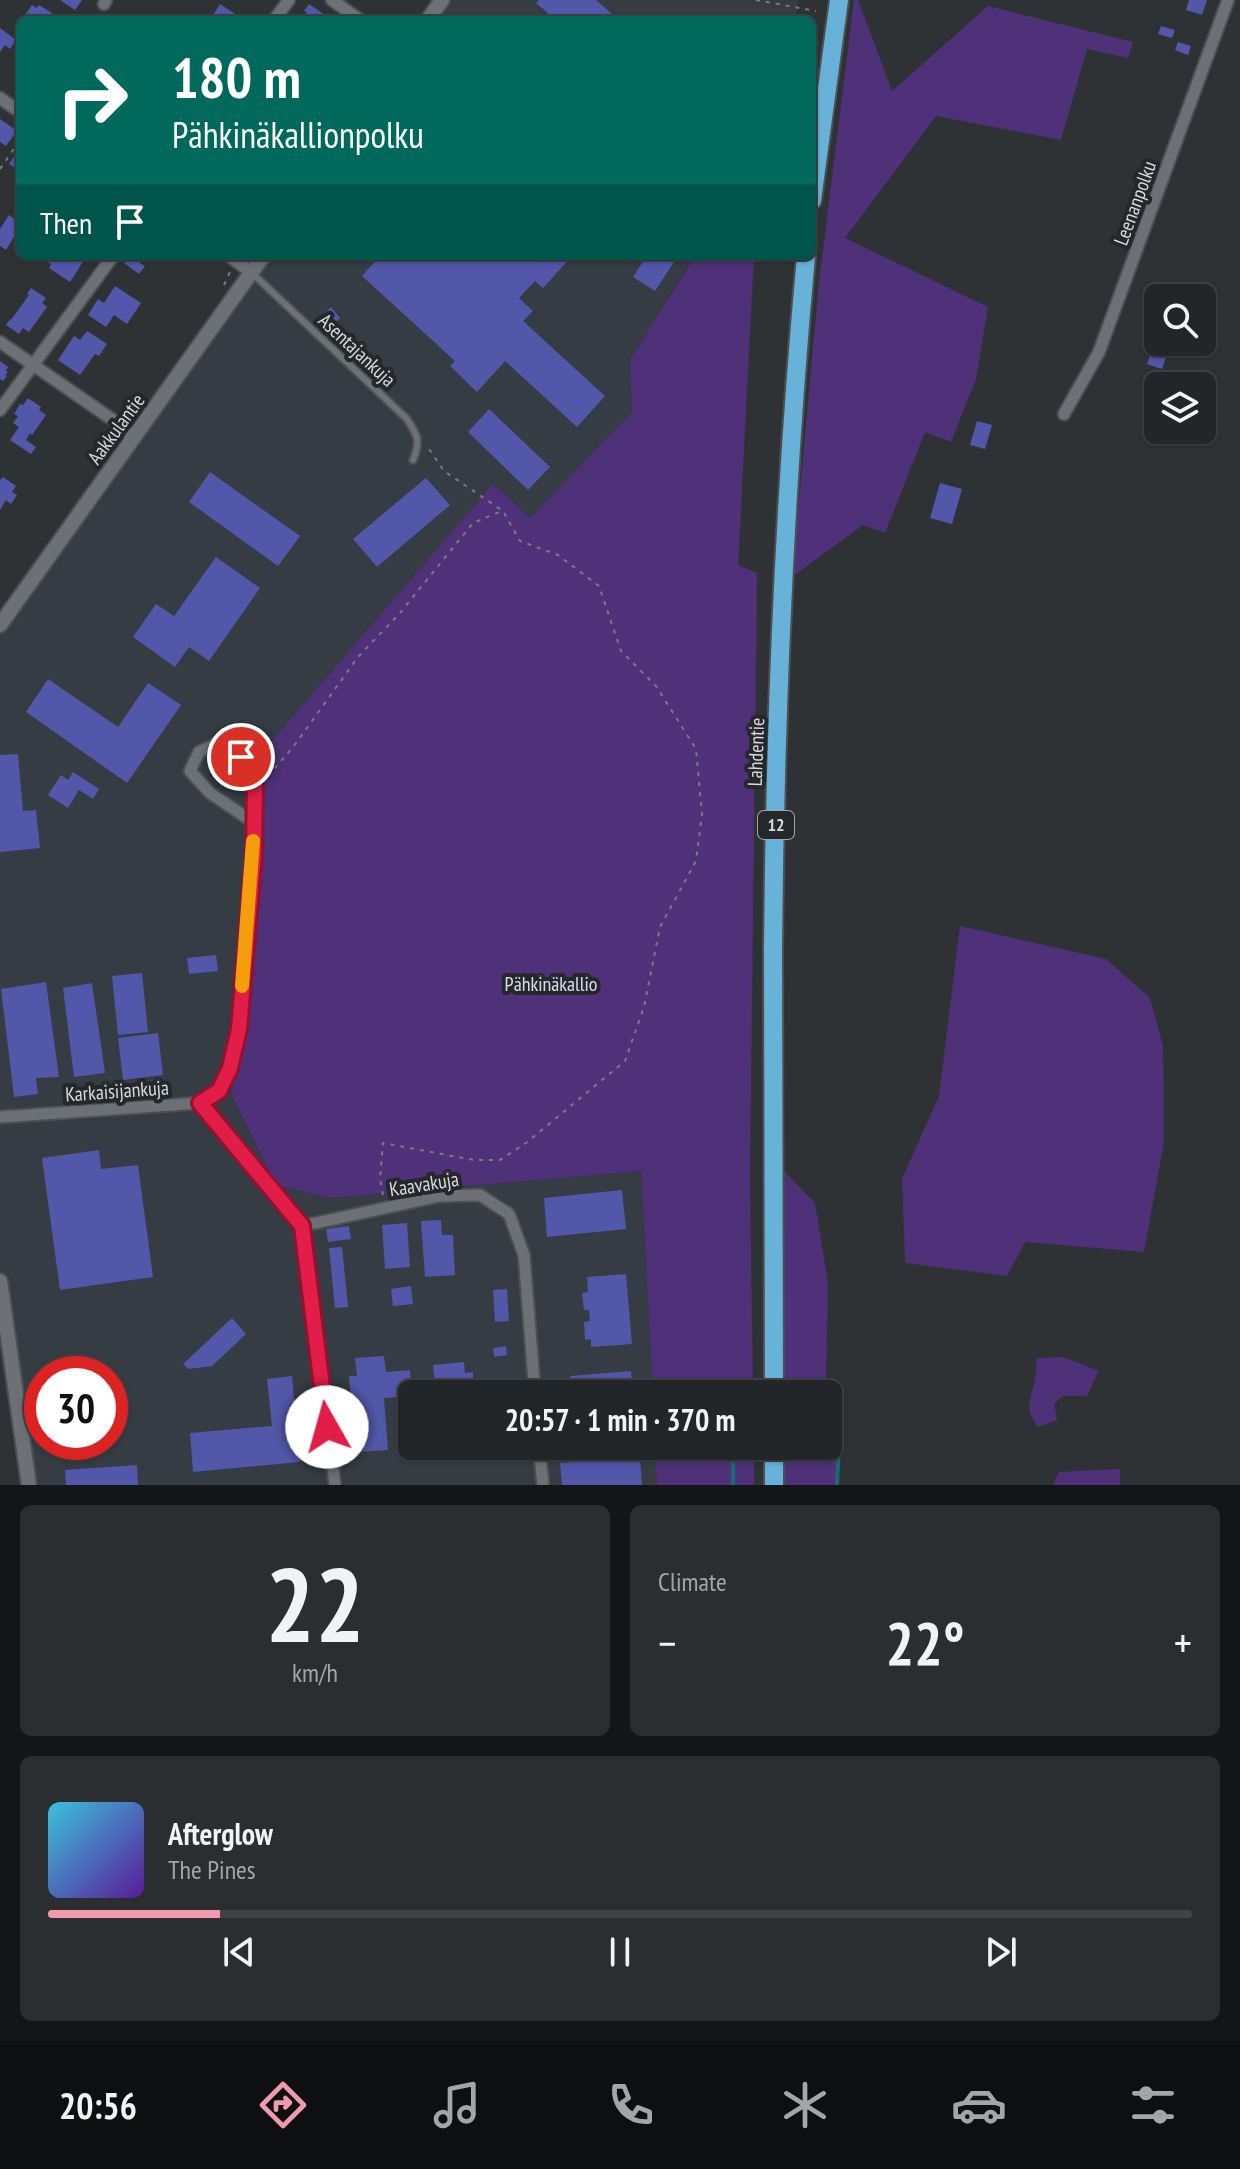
<!DOCTYPE html>
<html lang="en">
<head>
<meta charset="utf-8">
<style>
  :root { --surface:#232628; --page:#2b2e30; --text:#f1f3f6; --muted:#a3a5a8; --line:#404345; --accent:#f29aad }
  body { margin:0; font-family:"PT Sans Narrow",sans-serif; background:var(--page); color:var(--text); height:100vh; display:flex; flex-direction:column; font-size:30px; white-space:nowrap }
  * { box-sizing:border-box; margin:0 }
  p { font-size:26px; color:var(--muted) }
  .icon { flex:none; width:44px; height:44px; fill:none; stroke:currentColor; stroke-width:2; stroke-linecap:round; stroke-linejoin:round }
  .map { position:relative; height:1485px; overflow:hidden }
  .side { display:flex; flex-direction:column; gap:20px; padding:20px; background:#131516; flex:1 }
  .side>* { flex:none }
  .banner { position:absolute; left:16px; top:16px; width:800px; height:244px; border-radius:12px; box-shadow:0 2px 6px #0004,0 0 0 2px var(--line); background:#00695c; color:#fff; overflow:hidden }
  .fabs { position:absolute; left:1144px; top:284px; display:grid; gap:16px }
  .fabs a { display:grid; place-items:center; width:72px; height:72px; border-radius:12px; background:var(--surface); box-shadow:0 2px 6px #0004,0 0 0 2px var(--line); font-size:40px }
  .speed { position:absolute; left:24px; top:1356px; display:flex; gap:16px; font-size:40px; font-weight:700; text-align:center }
  .speed>* { display:grid; place-content:center; width:104px; height:104px; border-radius:50%; background:var(--surface); box-shadow:0 2px 6px #0004,0 0 0 2px var(--line); line-height:1 }
  .speed .limit { border:12px solid #d22; background:#fff; color:#111 }
  .pin { position:absolute; display:grid; place-items:center; width:68px; height:68px; color:#fff; margin:-34px; border:4px solid #fff; border-radius:50%; box-shadow:0 2px 8px #0007 }
  .me { position:absolute; width:88px; margin:-44px; rotate:353deg; stroke-linejoin:round; filter:drop-shadow(0 0 6px #0008) }
  .turn { display:flex; align-items:center; gap:28px; height:168px; padding:0 24px; font-size:36px }
  .turn .icon { width:104px; height:104px; stroke-width:2.5 }
  .turn b { display:block; font-size:56px; line-height:68px }
  .then { display:flex; align-items:center; height:76px; padding:0 24px; background:#0003; gap:16px; font-size:30px }
  .big { font-size:60px; font-weight:800; line-height:1.1 }
  .side .tile { flex:1; display:flex; flex-direction:column; justify-content:center; gap:12px; min-width:0; padding:0 28px; border-radius:12px; background:var(--page) }
  .side .dial { align-items:center; gap:0 }
  .dial b { font-size:104px; line-height:1 }
  .song { display:flex; align-items:center; gap:24px }
  .cover { width:96px; height:96px; border-radius:12px; background:linear-gradient(135deg,hsl(190 70% 55%),hsl(270 70% 35%)) }
  .played { height:8px; border-radius:4px; background:linear-gradient(90deg,var(--accent) 15%,var(--line) 15%) }
  .keys { display:flex; justify-content:space-around; direction:ltr }
  .heat { display:flex; justify-content:space-between; align-items:center; font-size:44px; direction:ltr }
  .side .tiles { flex:1; display:grid; gap:20px; grid-template-columns:1fr 1fr }
  .tile:last-child { grid-column:span 2 }
  .trip { position:absolute; left:398px; top:1380px; width:444px; height:80px; border-radius:12px; background:var(--surface); box-shadow:0 2px 6px #0004,0 0 0 2px var(--line); font-weight:800; line-height:80px; text-align:center }
  .tab-bar { display:flex; height:128px; justify-content:space-around; align-items:center; background:#0e0f10; color:var(--muted) }
  .tab-bar .icon { width:56px; height:56px }
  .tab-bar .active { color:var(--accent) }
  .tab-bar b { font-size:36px; color:var(--text) }
  .map>svg:first-child { display:block }
  .built { fill:#353c44; fill-rule:evenodd }
  .green { fill:#4e3178 }
  .lines { fill:none; stroke-linecap:round; stroke-linejoin:round }
  .stream { stroke:#176a77; stroke-width:4 }
  .building { fill:#5257a9 }
  .service-casing { stroke:#4d5052; stroke-width:10 }
  .minor-casing { stroke:#4d5052; stroke-width:15 }
  .tertiary-casing { stroke:#4d5052; stroke-width:18 }
  .trunk-casing { stroke:#4d5052; stroke-width:22 }
  .path { stroke:#797b7e; stroke-width:2; stroke-dasharray:4 6; stroke-linecap:butt }
  .service { stroke:#6d7074; stroke-width:6 }
  .minor { stroke:#6d7074; stroke-width:11 }
  .tertiary { stroke:#6d7074; stroke-width:14 }
  .trunk { stroke:#68b2d9; stroke-width:18 }
  .route-casing { stroke:#92132f; stroke-width:20 }
  .route { stroke:#e11d48; stroke-width:14 }
  .slow { stroke:#f59e0b; stroke-width:14 }
  .labels { text-anchor:middle; stroke-width:8; stroke-linejoin:round; paint-order:stroke }
  .shield { fill:#25282b; stroke:#a2a5a7; stroke-width:2 }
  .shield-label { font-size:18px; font-weight:bold; fill:#d8dadc }
  .street-label { font-size:20px; fill:#d8dadc; stroke:#25282b }
  .park-label { font-size:20px; fill:#e0d9ef; stroke:#25282b }
</style>
</head>
<body>
<div class="map">
<svg width="1240" height="1485" viewBox="0 0 1240 1485">
  <rect width="100%" height="100%" fill="#2f3235"/>
  <!-- built -->
  <path class="built" d="M444,0H798L795,20H429Z
    M263,256H731L690,262L631,360L632,412L530,518L493,485L257,758L232,1096L276,1185L329,1198L641,1171L653,1394H412V1446H655L657,1485H29L0,1281V625ZM42,1374H110V1442H42Z"/>
  <!-- green -->
  <path class="green" d="M854,0H858L892,91L988,6L1133,42L1128,58L1087,49L1061,140L936,116L845,238L988,307L976,379L951,442L925,432L885,533L863,525L792,577L819,282Z
    M731,256H754L738,565L757,573L750,1175L753,1394H653L641,1171L329,1198L276,1185L232,1096L257,758L493,484L530,518L632,412L630,360L691,262Z
    M960,926L1106,959L1150,998L1163,1046L1164,1142L1144,1252L1025,1242L1007,1276L905,1263L902,1179L939,1096Z
    M781,1168L815,1203L828,1283L826,1379L840,1424L837,1485H785V1446H828V1394H784Z
    M1063,1357L1099,1371L1087,1396H1063L1054,1404L1057,1420L1038,1427C1025,1409 1029,1404 1034,1384C1037,1376 1036,1366 1037,1358Z
    M655,1446H754V1485H657Z
    M1120,1469V1485H1053L1059,1472Z"/>
  <g class="lines">
    <!-- stream -->
    <path class="stream" d="M828,1426L840,1424L837,1485
      M733,1485V1446"/>
  </g>
  <!-- building -->
  <path class="building" d="M60,0H82L75,10Z
    M539,0H596L619,20H556L536,3Z
    M1189,0H1207L1202,15L1186,10Z
    M220,4L244,20H210Z
    M309,4L332,20H302L307,12L304,11Z
    M32,5L37,8L39,5L52,13L47,20L23,18Z
    M1161,26L1175,30L1172,38L1158,34Z
    M0,28L16,40L10,49L5,45L0,52Z
    M1178,42L1191,46L1188,55L1175,50Z
    M0,119L17,131L6,146L0,142Z
    M20,148V171L9,164Z
    M9,215L20,223V227L6,250L0,246V229Z
    M37,256H78L84,260L70,282L49,268L51,264Z
    M129,256L145,266L139,274L124,263Z
    M380,256H448L451,259L453,256H572L543,288L535,281L519,298L533,311L523,321L605,396L577,427L505,361L477,392L450,366L455,361L362,276Z
    M647,256H678L655,291L633,277Z
    M115,286L141,303L127,324L114,315L106,327L88,315L98,299L104,303Z
    M31,288L46,298L42,303L47,307L29,332L23,328L19,334L6,325L10,319L11,320L29,295L27,294Z
    M331,307L340,318L333,325L324,314Z
    M87,331L107,344L99,356L95,354L80,375L58,360L74,336L80,340Z
    M1155,340L1170,345L1162,369L1147,364Z
    M0,361L8,367L6,371L8,372L5,375L7,376L3,381L0,379Z
    M28,398L41,407L39,410L46,415L32,435L30,433L26,440L36,447L31,454L10,440L19,427L13,423L18,416L14,414L20,404L23,405Z
    M489,409L550,467L528,490L468,432Z
    M977,421L992,425L985,449L970,445Z
    M210,472L300,536L278,566L189,502Z
    M3,477L16,486L12,492L17,495L11,504L6,500L0,510V480Z
    M426,478L450,505L377,567L353,539Z
    M940,483L962,489L952,524L930,518Z
    M216,557L260,588L209,661L189,647L175,667L133,637L156,604L174,616Z
    M48,679L118,727L148,683L181,705L127,783L26,712Z
    M18,754L23,811L36,810L40,848L0,852V755Z
    M73,772L99,789L93,799L79,790L68,808L48,795L61,775L68,780Z
    M216,955L218,971L189,974L187,958Z
    M142,973L148,1032L118,1035L112,976Z
    M46,982L59,1077L36,1078L38,1094L14,1097L1,989Z
    M92,983L105,1073L74,1077L63,988Z
    M158,1033L163,1075L123,1080L118,1038Z
    M99,1150L101,1169L138,1165L153,1277L60,1290L42,1158Z
    M622,1190L626,1229L547,1237L544,1198Z
    M441,1220L442,1235H453L455,1275L425,1277L421,1221Z
    M407,1223L410,1267L385,1269L382,1225Z
    M349,1226L351,1239L328,1242L326,1229Z
    M342,1247L348,1307L335,1308L329,1248Z
    M626,1274L632,1344L591,1347V1339L585,1340L584,1322L590,1321L589,1310H584L582,1293L588,1292L587,1277Z
    M411,1286L413,1304L393,1306L391,1289Z
    M507,1289L509,1321L495,1322L493,1290Z
    M232,1318L246,1334L212,1366L188,1369L183,1364Z
    M506,1346L507,1355L494,1357L493,1348Z
    M384,1356L386,1372L410,1370L412,1396L384,1398L388,1450L359,1452L354,1402H351L349,1376H357L355,1358Z
    M464,1362L465,1373L473,1372V1379L478,1378L480,1394H436L433,1365Z
    M631,1371L633,1394H572L570,1376Z
    M292,1376L300,1462L193,1472L190,1433L272,1426L267,1379Z
    M640,1458L642,1485H562L560,1463Z
    M137,1465L138,1485H66L65,1470Z"/>
  <g class="lines">
    <!-- service casing -->
    <g class="service-casing">
      <path id="service" d="M252,273L406,418C418,435 421,441 413,460"/>
    </g>
    <!-- minor casing -->
    <g class="minor-casing">
      <path id="minor" d="M332,0L360,20
        M104,4L106,0
        M274,20L289,0
        M0,98L20,112
        M229,256L252,273
        M0,342L113,420L134,438
        M0,410L113,256
        M1064,414L1099,352L1228,0
        M200,1103L219,1091L230,1068L239,1029L254,855L255,776L241,757L218,743L199,752L190,771L210,793L253,822
        M0,1117L200,1103L302,1226L335,1485
        M302,1226L440,1196L480,1195L509,1214L524,1255L535,1394
        M539,1446L543,1485"/>
    </g>
    <!-- tertiary casing -->
    <g class="tertiary-casing">
      <path id="tertiary" d="M428,20L442,0
        M0,625L263,256
        M0,1281L29,1485"/>
    </g>
    <!-- trunk casing -->
    <g class="trunk-casing">
      <path id="trunk" d="M812,200L839,0
        M774,1394C774,1245 773,1095 773,946C775,715 785,485 806,256
        M774,1446V1485"/>
    </g>
    <!-- path -->
    <path class="path" d="M756,0L816,11
      M93,20L96,14
      M0,169L20,140
      M224,285L230,272
      M128,416L140,403
      M107,450L113,438
      M268,776L294,746L358,657L400,613L473,523L502,511
      M383,1195L380,1179L383,1143L474,1160H500L526,1143L625,1061L644,1007L660,927L696,861L702,814L696,749L656,686L621,651L599,586L558,555L520,541L503,511L444,471L429,449"/>
    <!-- service -->
    <use href="#service" class="service"/>
    <!-- minor -->
    <use href="#minor" class="minor"/>
    <!-- tertiary -->
    <use href="#tertiary" class="tertiary"/>
    <!-- trunk -->
    <use href="#trunk" class="trunk"/>
  </g>
  <g class="lines">
    <!-- route casing -->
    <g class="route-casing">
      <path id="route" d="M241,757L255,776L254,855L239,1029L230,1068L219,1091L200,1103L302,1226L327,1427"/>
    </g>
    <!-- route -->
    <use href="#route" class="route"/>
    <!-- slow -->
    <path class="slow" d="M242,986L253,841"/>
  </g>
  <g class="labels">
    <!-- shield labels -->
    <rect class="shield" x="758" y="811" width="36" height="28" rx="6"/>
    <g class="shield-label">
      <text x="776" y="831">12</text>
    </g>
    <!-- street labels -->
    <g class="street-label">
      <text transform="translate(1135 203) rotate(-70)" y="7">Leenanpolku</text>
      <text transform="translate(357 350) rotate(43)" y="7">Asentajankuja</text>
      <text transform="translate(116 429) rotate(-54)" y="7">Aakkulantie</text>
      <text transform="translate(756 752) rotate(-88)" y="7">Lahdentie</text>
      <text transform="translate(117 1091) rotate(-4)" y="7">Karkaisijankuja</text>
      <text transform="translate(424 1184) rotate(-9)" y="7">Kaavakuja</text>
    </g>
    <!-- park labels -->
    <g class="park-label">
      <text x="551" y="991">Pähkinäkallio</text>
    </g>
  </g>
</svg>
<div class="fabs">
<a><svg class="icon" aria-label="search" viewBox="0 0 24 24"><circle cx="10" cy="10" r="6"/><path d="M15 15l6 6"/></svg></a>
<a><svg class="icon" aria-label="layers" viewBox="0 0 24 24"><path d="M12 4l9 5-9 5-9-5zM3 14l9 5 9-5"/></svg></a>
</div>
<div class="speed"><div class="limit">30</div></div>
<div class="pin" style="left:241px;top:757px;background:#d93025"><svg class="icon" aria-label="arrive" viewBox="0 0 24 24"><path d="M6 21V4h12l-3 4 3 4H6"/></svg></div>
<svg class="me" style="left:327px;top:1427px" viewBox="-20 -20 40 40"><circle r="19" fill="#fff"/><path d="M0-13L10 11 0 6-10 11z" fill="#e11d48"/></svg>
<div class="trip">20:57 · 1 min · 370 m</div>
<div class="banner">
<div class="turn"><svg class="icon" aria-label="right" viewBox="0 0 24 24"><path d="M7 20v-9h11M14 6l5 5-5 5"/></svg><div><b>180 m</b>Pähkinäkallionpolku</div></div>
<div class="then">Then<svg class="icon" aria-label="arrive" viewBox="0 0 24 24"><path d="M6 21V4h12l-3 4 3 4H6"/></svg></div>
</div>
</div>
<section class="side">
<div class="tiles">
<div class="tile dial"><b>22</b><p>km/h</p></div>
<div class="tile"><p>Climate</p>
<div class="heat"><a>−</a><b class="big">22°</b><a>+</a></div>
</div>
<div class="tile">
<div class="song"><i class="cover"></i><div><b>Afterglow</b><p>The Pines</p></div></div>
<div class="played"></div>
<div class="keys"><svg class="icon" aria-label="previous" viewBox="0 0 24 24"><path d="M18 5L8 12l10 7zM5 5v14"/></svg><svg class="icon" aria-label="pause" viewBox="0 0 24 24"><path d="M8 5v14M16 5v14"/></svg><svg class="icon" aria-label="next" viewBox="0 0 24 24"><path d="M6 5l10 7-10 7zM19 5v14"/></svg></div>
</div>
</div>
</section>
<nav class="tab-bar">
<b>20:56</b>
<svg class="icon active" aria-label="directions" viewBox="0 0 24 24"><path d="M12 3l9 9-9 9-9-9zM9 14v-3h6M13 9l2 2-2 2"/></svg>
<svg class="icon" aria-label="music" viewBox="0 0 24 24"><path d="M9 18V5l10-2v13"/><circle cx="6" cy="18" r="3"/><circle cx="16" cy="16" r="3"/></svg>
<svg class="icon" aria-label="phone" viewBox="0 0 24 24"><path d="M5 4h4l2 5-3 2q2 4 5 5l2-3 5 2v4C11 20 4 13 5 4z"/></svg>
<svg class="icon" aria-label="climate" viewBox="0 0 24 24"><path d="M12 3v18M4 7l16 10M4 17L20 7"/></svg>
<svg class="icon" aria-label="car" viewBox="0 0 24 24"><path d="M5 17H2v-5l4-1 3-4h7l3 4 3 1v5h-3M9 17h6M6 11h13"/><circle cx="7" cy="17" r="2"/><circle cx="17" cy="17" r="2"/></svg>
<svg class="icon" aria-label="filters" viewBox="0 0 24 24"><path d="M4 7h16M4 17h16"/><circle cx="9" cy="7" r="2"/><circle cx="15" cy="17" r="2"/></svg>
</nav>
</body>
</html>
